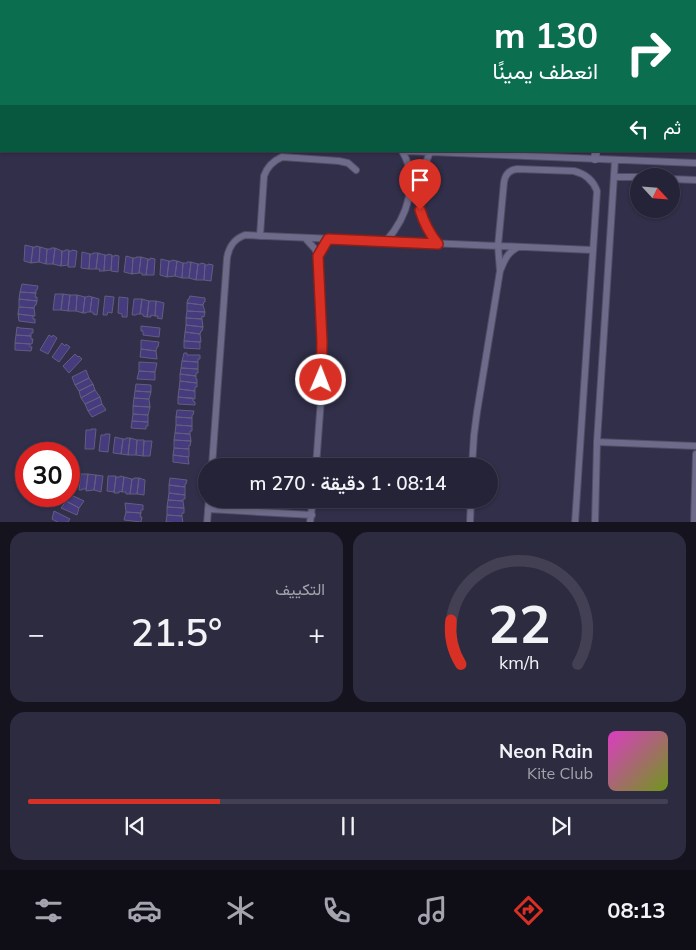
<!DOCTYPE html>
<html lang="ar">
<head>
<meta charset="utf-8">
<style>
  :root { --surface:#252337; --page:#2d2b3f; --text:#f1f3f6; --muted:#a3a4ad; --line:#424052; --accent:#d93025 }
  body { margin:0; font-family:Mulish,Vazirmatn,sans-serif; background:var(--page); color:var(--text); direction:rtl; height:100vh; display:flex; flex-direction:column; font-size:19px; white-space:nowrap }
  * { box-sizing:border-box; margin:0 }
  p { font-size:16px; color:var(--muted) }
  .icon { flex:none; width:28px; height:28px; fill:none; stroke:currentColor; stroke-width:2; stroke-linecap:round; stroke-linejoin:round }
  .map { position:relative; height:522px; overflow:hidden; direction:ltr }
  .side { display:flex; flex-direction:column; gap:10px; padding:10px; background:#14131e; flex:1 }
  .side>* { flex:none }
  .top-card { position:absolute; left:0px; top:0px; width:696px; height:152px; box-shadow:0 1px 4px #0004,0 0 0 1px var(--line); direction:rtl; background:#0b6e4f; color:#fff; overflow:hidden }
  .needle { width:32px; rotate:116deg }
  .fabs { position:absolute; left:630px; top:168px; display:grid; gap:10px }
  .fabs a { display:grid; place-items:center; width:50px; height:50px; border-radius:50%; background:var(--surface); box-shadow:0 1px 4px #0004,0 0 0 1px var(--line); font-size:25px }
  .speed { position:absolute; left:15px; top:442px; display:flex; gap:10px; font-size:25px; font-weight:700; text-align:center }
  .speed>* { display:grid; place-content:center; width:65px; height:65px; border-radius:50%; background:var(--surface); box-shadow:0 1px 4px #0004,0 0 0 1px var(--line); line-height:1 }
  .speed .limit { border:8px solid #d22; background:#fff; color:#111 }
  .pin { position:absolute; display:grid; place-items:center; width:42px; height:42px; color:#fff; margin:-51px -21px; border-radius:50% 50% 50% 0; rotate:-45deg; box-shadow:0 0 5px #0007 }
  .pin .icon { rotate:45deg }
  .me { position:absolute; width:55px; margin:-28px; rotate:1deg; stroke-linejoin:round; filter:drop-shadow(0 0 4px #0008) }
  .turn { display:flex; align-items:center; gap:18px; height:105px; padding:0 15px; font-size:22px }
  .turn .icon { width:65px; height:65px; stroke-width:2.5 }
  .turn b { display:block; font-size:35px; line-height:42px }
  .then { display:flex; align-items:center; height:48px; padding:0 15px; background:#0003; gap:10px; font-size:19px }
  .big { font-size:38px; font-weight:600; line-height:1.1 }
  .side .tile { flex:1; display:flex; flex-direction:column; justify-content:center; gap:8px; min-width:0; padding:0 18px; border-radius:15px; background:var(--page) }
  .side .dial { align-items:center; gap:0 }
  .dial svg { height:130px; overflow:visible; fill:none; stroke:var(--line); stroke-width:7; stroke-linecap:round; text-anchor:middle }
  .dial text { fill:var(--text); stroke:none }
  .song { display:flex; align-items:center; gap:15px }
  .cover { width:60px; height:60px; border-radius:8px; background:linear-gradient(135deg,hsl(310 70% 55%),hsl(80 70% 35%)) }
  .played { height:5px; border-radius:2px; background:linear-gradient(90deg,var(--accent) 30%,var(--line) 30%) }
  .keys { display:flex; justify-content:space-around; direction:ltr }
  .heat { display:flex; justify-content:space-between; align-items:center; font-size:28px; direction:ltr }
  .side .tiles { flex:1; display:grid; gap:10px; grid-template-columns:1fr 1fr }
  .tile:last-child { grid-column:span 2 }
  .trip { position:absolute; left:198px; top:458px; width:300px; height:50px; border-radius:25px; background:var(--surface); box-shadow:0 1px 4px #0004,0 0 0 1px var(--line); font-weight:600; line-height:50px; text-align:center; direction:rtl }
  .dock { display:flex; height:80px; justify-content:space-around; align-items:center; background:#0f0e16; color:var(--muted) }
  .dock .icon { width:35px; height:35px }
  .dock .current { color:var(--accent) }
  .dock b { font-size:22px; color:var(--text) }
  .map>svg:first-child { display:block }
  .building { fill:#453b7e; stroke:#615f7c }
  .lines { fill:none; stroke-linecap:round; stroke-linejoin:round }
  .minor-casing { stroke:#504d65; stroke-width:8 }
  .tertiary-casing { stroke:#504d65; stroke-width:9 }
  .minor { stroke:#6d6b89; stroke-width:6 }
  .tertiary { stroke:#6d6b89; stroke-width:8 }
  .route-casing { stroke:#8d1f18; stroke-width:12 }
  .route { stroke:#d93025; stroke-width:9 }
</style>
</head>
<body>
<div class="map">
<svg width="696" height="523" viewBox="0 0 696 523">
  <rect width="100%" height="100%" fill="#312f49"/>
  <!-- building -->
  <path class="building" d="M25,245L33,247L31,263L24,261Z
    M36,246L40,247L39,262L31,263L33,247H36Z
    M40,247L47,249L46,264L39,262Z
    M51,248H55L53,264H46L47,249H51Z
    M55,248L62,251L61,266L53,264Z
    M65,250H69L68,265L61,266L62,251H65Z
    M72,250L77,251L75,267H68L69,251H72Z
    M82,252L90,254L89,269L81,268Z
    M93,253H98L96,269H89L90,254H93Z
    M98,253L105,255L104,271H99L100,269H96Z
    M108,254L112,255L111,270L104,271L105,255H108Z
    M115,255L119,256L118,272L111,271L112,256H115Z
    M126,256L133,258L132,274L124,272Z
    M136,257H141L139,273L132,274L133,258H136Z
    M141,257L148,259L146,275H142V273H139Z
    M150,258L155,259L154,275H146L148,259L150,260Z
    M161,259L169,261L167,277L160,275Z
    M172,260L177,261L175,276L167,277L169,261H172Z
    M177,261L183,263L182,278L175,276Z
    M187,262H191L189,278H182L183,263H187Z
    M191,262L198,264L196,280L189,278Z
    M201,263L205,264L204,280H196L198,264H201Z
    M208,264L213,265L211,281L204,280L205,265H208Z
    M22,284L38,286L37,290H36V293L20,292Z
    M20,292L36,293L35,297H37V301L19,299Z
    M55,294H63L61,310H53Z
    M63,294L70,295L68,311L61,310Z
    M70,295H77L76,311H68Z
    M77,295L85,297L83,313L76,311Z
    M88,296L92,297L90,312H87L86,313H83L85,297H87Z
    M105,296L114,297L112,313L108,312L107,315H103Z
    M190,296L205,298V302H204L203,305L187,303L188,299H189Z
    M92,297L99,299L97,315L93,314V312H90Z
    M119,297L128,298L127,317H122V314L118,313Z
    M19,299L37,301L36,305H35L34,308L19,307Z
    M134,299H142L140,314H137L136,315H132Z
    M142,299L149,301L147,317L143,316V314H140Z
    M149,301H156L155,316L151,315V317H147Z
    M156,301L164,303L162,319L157,318L158,316H155Z
    M187,303L203,305L205,312L187,311Z
    M19,307L34,308L35,316L18,314Z
    M187,311L205,312L204,317L202,316V319L186,318Z
    M18,314L33,316V319H35V323L19,321Z
    M186,318L202,319L203,327L186,325Z
    M186,325L203,327L202,331H201L200,334L185,332Z
    M141,326L160,328L159,337L143,335V331H141Z
    M17,327L20,328L33,329V333H31V336L16,335Z
    M185,332L200,334L201,342L184,341Z
    M16,335L31,336V339H33L32,344L15,343Z
    M49,335L52,337L53,335L57,338L48,354L40,350Z
    M141,340L159,342L158,347H157L156,351L141,349Z
    M184,341L200,342V349L184,348Z
    M15,343L30,344V347H32L31,351L15,350Z
    M62,343L65,346L66,344L70,347L59,362L52,357Z
    M141,349L156,351L157,359L140,357Z
    M184,353H187V355H200V359H198V362L182,361Z
    M75,354L78,357L79,356L82,359L69,373L63,366Z
    M182,361L198,362V369L181,368Z
    M139,362L157,363L155,372L139,371Z
    M181,368L198,369V373H196V376L180,374Z
    M86,370L89,378L75,385L72,377Z
    M139,371L155,372V380L137,379Z
    M180,374L196,376V379H197V383L180,381Z
    M89,378L93,384L79,391L75,385Z
    M180,381L197,383V387H195V391L179,389Z
    M93,384L95,390L81,398L79,391Z
    M136,384L151,385V392L135,391Z
    M179,389L195,391V399L178,397Z
    M95,390L100,397L85,404L81,398Z
    M135,391L151,392L149,399L134,398Z
    M100,397L102,404L88,411L85,404Z
    M178,397L193,398V401L195,402V405L178,404Z
    M134,398L149,399L150,407L133,406Z
    M102,404L106,410L92,417L88,411Z
    M133,406L150,407L148,415L133,414Z
    M177,410L194,411L193,415H192V418L176,417Z
    M133,414L148,415V422L132,421Z
    M176,417L192,418V426L176,425Z
    M132,421L148,422V426H146V429L131,428Z
    M176,425L192,426V431H190V434L175,433Z
    M91,429H96L94,449H85L86,430H91Z
    M175,433L190,434L191,441L174,440Z
    M105,434H110L108,452L99,451L101,435H105Z
    M115,437L123,439L121,454L113,453Z
    M126,438H130L128,455L121,454L123,439H126Z
    M130,438L137,440L136,455H128Z
    M137,440H144L143,456L136,455Z
    M174,440L191,441L190,446L189,445V449L174,448Z
    M144,441H152L150,456H143Z
    M174,448L189,449V457L173,455Z
    M173,455L188,457L189,464L173,462Z
    M81,474H88L86,489H82V490H79Z
    M88,474L96,475L94,490L86,491Z
    M96,475L103,476L101,492L94,490Z
    M108,476H116L114,492L107,491Z
    M120,476L124,477L122,492L119,491V493H114L116,477H120Z
    M124,477L132,479L130,494H126V492H122Z
    M134,478H139L137,494H130L132,479H134Z
    M139,478L145,480L144,495L137,494Z
    M170,478L187,480L186,484H185V487L169,485Z
    M169,485L185,487V495L169,493Z
    M169,493L185,495V499H183V501L168,500Z
    M69,494L84,501L79,508L66,501L67,496H69Z
    M168,500L183,501L184,508L167,507Z
    M66,501L79,508L77,515L61,508Z
    M125,503L143,505V510H141V513L126,512Z
    M167,507L184,508V513H182V516L167,515Z
    M54,511L70,519L68,522L59,523L52,519Z
    M126,512L141,513L140,517H142L141,522L124,520Z
    M167,515L182,516L183,523L166,522Z"/>
  <g class="lines">
    <!-- minor casing -->
    <g class="minor-casing">
      <path id="minor" d="M553,0V1
        M647,0V1
        M540,1V0
        M695,6H696
        M695,107H696
        M407,151L696,163
        M430,152C425,163 423,174 421,186C419,213 420,223 438,243
        M614,177H639
        M671,179L696,180
        M260,236L264,176C267,167 273,161 282,157L339,161L348,163L356,170
        M305,238L315,249L318,256L322,342L321,399L316,466
        M386,241C407,218 420,180 402,151
        M318,256L327,239
        M500,271L498,246L504,182C505,175 509,170 517,169L574,171C586,174 593,180 597,191L575,523
        M597,442L696,446
        M212,466L227,258C229,246 234,239 245,235L592,250
        M472,466L474,435L477,412L500,271C505,259 507,253 518,247
        M208,509L312,515
        M207,523L209,499
        M310,523L313,499
        M470,523L471,499
        M595,523L597,442L615,160
        M694,523L696,454"/>
    </g>
    <!-- tertiary casing -->
    <g class="tertiary-casing">
      <path id="tertiary" d="M251,0V1
        M223,1V0
        M0,80H1
        M0,106H1
        M695,121H696
        M695,147H696
        M595,159L596,151"/>
    </g>
    <!-- minor -->
    <use href="#minor" class="minor"/>
    <!-- tertiary -->
    <use href="#tertiary" class="tertiary"/>
  </g>
  <g class="lines">
    <!-- route casing -->
    <g class="route-casing">
      <path id="route" d="M321,380L322,342L318,256L328,239L438,244C429,233 424,223 420,210"/>
    </g>
    <!-- route -->
    <use href="#route" class="route"/>
  </g>
</svg>
<div class="fabs">
<a><svg class="needle" viewBox="-14 -14 28 28"><path d="M0-13l5 13h-10z" fill="#e53935"/><path d="M0 13l5-13h-10z" fill="#a3a4ad"/></svg></a>
</div>
<div class="speed"><div class="limit">30</div></div>
<div class="pin" style="left:420px;top:210px;background:#d93025"><svg class="icon" aria-label="arrive" viewBox="0 0 24 24"><path d="M6 21V4h12l-3 4 3 4H6"/></svg></div>
<svg class="me" style="left:321px;top:380px" viewBox="-20 -20 40 40"><circle r="17" fill="#d93025" stroke="#fff" stroke-width="3"/><path d="M0-11L8 9 0 5-8 9z" fill="#fff"/></svg>
<div class="trip">08:14 · 1 دقيقة · 270 m</div>
<div class="top-card">
<div class="turn"><svg class="icon" aria-label="right" viewBox="0 0 24 24"><path d="M7 20v-9h11M14 6l5 5-5 5"/></svg><div><b>130 m</b>انعطف يمينًا</div></div>
<div class="then">ثم<svg class="icon" aria-label="left" viewBox="0 0 24 24"><path d="M17 20v-9H6M10 6l-5 5 5 5"/></svg></div>
</div>
</div>
<section class="side">
<div class="tiles">
<div class="tile dial"><svg viewBox="0 0 100 80">
<path d="M14 69A42 42 0 1 1 86 69"/>
<path d="M14 69A42 42 0 0 1 8 42" stroke="#d93025"/>
<text x="50" y="56" font-size="32" font-weight="700">22</text>
<text x="50" y="72" font-size="11">km/h</text>
</svg></div>
<div class="tile"><p>التكييف</p>
<div class="heat"><a>−</a><b class="big">21.5°</b><a>+</a></div>
</div>
<div class="tile">
<div class="song"><i class="cover"></i><div><b>Neon Rain</b><p>Kite Club</p></div></div>
<div class="played"></div>
<div class="keys"><svg class="icon" aria-label="previous" viewBox="0 0 24 24"><path d="M18 5L8 12l10 7zM5 5v14"/></svg><svg class="icon" aria-label="pause" viewBox="0 0 24 24"><path d="M8 5v14M16 5v14"/></svg><svg class="icon" aria-label="next" viewBox="0 0 24 24"><path d="M6 5l10 7-10 7zM19 5v14"/></svg></div>
</div>
</div>
</section>
<nav class="dock">
<b>08:13</b>
<svg class="icon current" aria-label="directions" viewBox="0 0 24 24"><path d="M12 3l9 9-9 9-9-9zM9 14v-3h6M13 9l2 2-2 2"/></svg>
<svg class="icon" aria-label="music" viewBox="0 0 24 24"><path d="M9 18V5l10-2v13"/><circle cx="6" cy="18" r="3"/><circle cx="16" cy="16" r="3"/></svg>
<svg class="icon" aria-label="phone" viewBox="0 0 24 24"><path d="M5 4h4l2 5-3 2q2 4 5 5l2-3 5 2v4C11 20 4 13 5 4z"/></svg>
<svg class="icon" aria-label="climate" viewBox="0 0 24 24"><path d="M12 3v18M4 7l16 10M4 17L20 7"/></svg>
<svg class="icon" aria-label="car" viewBox="0 0 24 24"><path d="M5 17H2v-5l4-1 3-4h7l3 4 3 1v5h-3M9 17h6M6 11h13"/><circle cx="7" cy="17" r="2"/><circle cx="17" cy="17" r="2"/></svg>
<svg class="icon" aria-label="filters" viewBox="0 0 24 24"><path d="M4 7h16M4 17h16"/><circle cx="9" cy="7" r="2"/><circle cx="15" cy="17" r="2"/></svg>
</nav>
</body>
</html>
